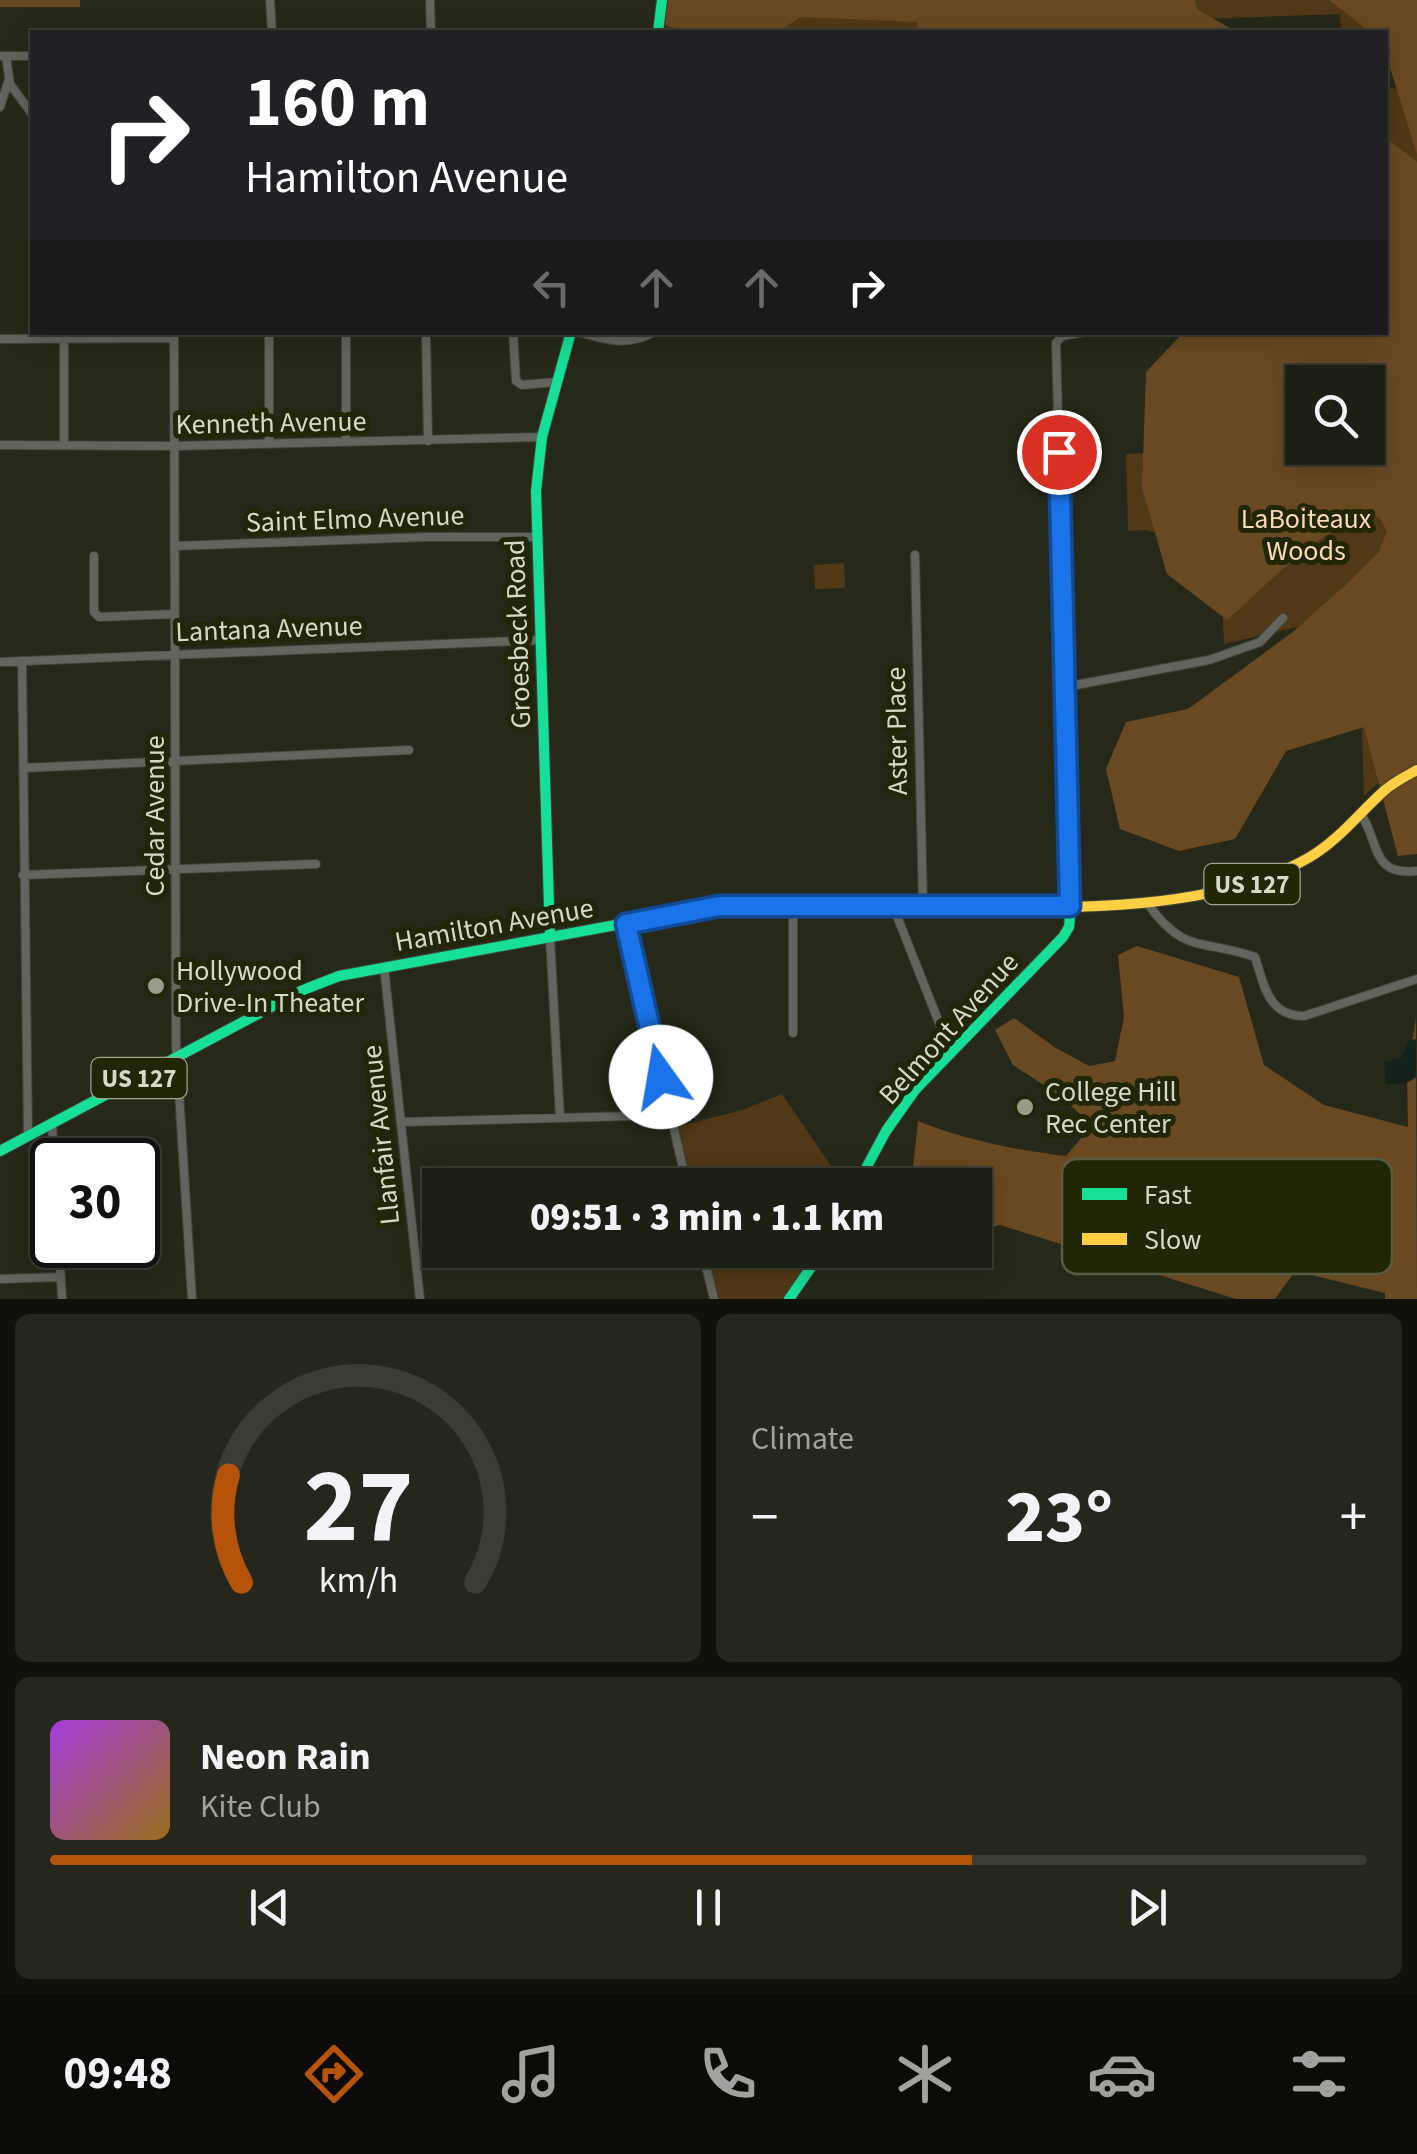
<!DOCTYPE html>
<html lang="en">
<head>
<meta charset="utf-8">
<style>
  :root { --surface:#1c1f13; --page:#25271c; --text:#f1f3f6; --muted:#a0a2a0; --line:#3a3d33; --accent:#b45309 }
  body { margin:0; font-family:"Source Sans 3",sans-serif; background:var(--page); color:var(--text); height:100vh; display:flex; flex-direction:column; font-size:38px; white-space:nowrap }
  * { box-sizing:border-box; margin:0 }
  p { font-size:32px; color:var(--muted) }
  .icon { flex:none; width:55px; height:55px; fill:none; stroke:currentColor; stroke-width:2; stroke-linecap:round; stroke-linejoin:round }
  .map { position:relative; height:1299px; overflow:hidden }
  .side { display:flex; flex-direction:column; gap:15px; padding:15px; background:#0f110a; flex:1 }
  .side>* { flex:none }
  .hud { position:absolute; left:30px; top:30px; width:1358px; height:305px; border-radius:0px; box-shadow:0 5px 25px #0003,0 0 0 2px var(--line); background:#202124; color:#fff; overflow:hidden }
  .controls { position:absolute; left:1285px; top:365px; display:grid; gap:20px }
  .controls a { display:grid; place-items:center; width:100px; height:100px; border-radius:0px; background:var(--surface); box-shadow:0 5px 25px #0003,0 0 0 2px var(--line); font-size:50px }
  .speed { position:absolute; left:30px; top:1138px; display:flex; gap:20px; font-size:50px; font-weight:700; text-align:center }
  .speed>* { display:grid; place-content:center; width:130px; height:130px; border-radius:50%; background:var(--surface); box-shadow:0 5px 25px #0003,0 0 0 2px var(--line); line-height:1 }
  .speed .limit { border:5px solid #111; border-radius:15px; background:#fff; color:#111 }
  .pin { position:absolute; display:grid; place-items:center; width:85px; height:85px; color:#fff; margin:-42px; border:5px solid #fff; border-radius:50%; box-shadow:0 2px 10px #0007 }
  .me { position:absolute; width:110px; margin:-55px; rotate:347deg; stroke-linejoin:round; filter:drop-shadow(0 0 8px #0008) }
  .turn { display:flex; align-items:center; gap:35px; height:210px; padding:0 50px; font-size:45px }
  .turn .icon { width:130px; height:130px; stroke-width:2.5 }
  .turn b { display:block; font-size:70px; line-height:85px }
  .lanes { display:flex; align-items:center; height:95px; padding:0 50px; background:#0003; justify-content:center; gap:50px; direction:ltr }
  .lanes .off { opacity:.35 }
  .big { font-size:75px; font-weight:800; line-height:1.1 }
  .side .widget { flex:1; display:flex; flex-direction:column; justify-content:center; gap:15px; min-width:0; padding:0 35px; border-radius:15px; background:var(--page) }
  .side .dial { align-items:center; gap:0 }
  .dial svg { height:260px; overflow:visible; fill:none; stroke:var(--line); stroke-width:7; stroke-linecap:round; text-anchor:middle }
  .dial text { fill:var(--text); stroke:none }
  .song { display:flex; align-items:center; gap:30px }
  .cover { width:120px; height:120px; border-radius:15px; background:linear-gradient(135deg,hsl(280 70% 55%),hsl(40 70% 35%)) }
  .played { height:10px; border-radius:5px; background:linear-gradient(90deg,var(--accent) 70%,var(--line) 70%) }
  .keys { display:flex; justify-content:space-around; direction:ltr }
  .heat { display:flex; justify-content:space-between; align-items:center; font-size:55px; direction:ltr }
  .side .tiles { flex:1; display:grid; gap:15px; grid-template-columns:1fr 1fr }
  .widget:last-child { grid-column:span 2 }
  .trip { position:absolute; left:422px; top:1168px; width:570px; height:100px; border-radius:0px; background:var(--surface); box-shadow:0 5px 25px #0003,0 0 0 2px var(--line); font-weight:800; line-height:100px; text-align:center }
  .tabs { display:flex; height:160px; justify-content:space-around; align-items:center; background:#0b0c08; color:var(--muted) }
  .tabs .icon { width:70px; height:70px }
  .tabs .selected { color:var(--accent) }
  .tabs b { font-size:45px; color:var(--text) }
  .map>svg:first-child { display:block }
  .green { fill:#513816 }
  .forest { fill:#694921; fill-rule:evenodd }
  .water { fill:#13231c }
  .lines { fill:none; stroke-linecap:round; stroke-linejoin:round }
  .street-casing { stroke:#414437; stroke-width:10 }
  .fast-casing { stroke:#414437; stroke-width:12 }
  .slow-casing { stroke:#414437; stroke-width:12 }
  .street { stroke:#62655e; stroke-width:8 }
  .fast { stroke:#16e098; stroke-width:10 }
  .slow { stroke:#ffcf43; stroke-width:10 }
  .route-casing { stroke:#114b97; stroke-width:25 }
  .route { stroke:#1a73e8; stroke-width:18 }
  .poi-dot { fill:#989c8b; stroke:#212607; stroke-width:4 }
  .labels { text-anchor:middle; stroke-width:10; stroke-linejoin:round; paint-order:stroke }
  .shield { fill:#212607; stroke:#9fa48e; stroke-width:2.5 }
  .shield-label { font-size:25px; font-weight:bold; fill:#d5dac8 }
  .street-label { font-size:28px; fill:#d5dac8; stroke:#212607 }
  .park-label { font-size:28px; fill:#fdd9b4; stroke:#212607 }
  .poi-label { font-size:28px; fill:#d5dac8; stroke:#212607; text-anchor:start }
  .key { fill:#212607; stroke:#575c41; stroke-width:2.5 }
  .key-label { font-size:28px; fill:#d5dac8 }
</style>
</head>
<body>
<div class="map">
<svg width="1417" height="1299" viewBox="0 0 1417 1299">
  <rect width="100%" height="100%" fill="#262919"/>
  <!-- green -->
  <path class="green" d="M668,0H1417V67L1385,59V32H1341L1340,14L830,32H666Z
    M1385,87L1417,92V759L1388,774L1364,796L1358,613L1224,644L1220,552L1146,530L1128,531L1126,454L1302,447L1368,448V382L1385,332Z
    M844,563L845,588L815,589L814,565Z
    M782,1094L844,1185H687L673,1128L742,1110Z
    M702,1250H823L784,1299H714Z"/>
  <!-- forest -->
  <path class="forest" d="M0,0H80V7H0Z
    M662,0H1194L1198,10L1237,32H918L917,22L800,17L778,32H687L659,23Z
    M1329,0H1417V154L1385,52V32H1370Z
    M1385,137L1417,162V854L1398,856L1364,727L1286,751L1235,839L1179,851L1120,829L1106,769L1126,722L1188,709L1294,631L1349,582L1379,552L1387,531L1379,517C1340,507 1257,594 1227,620L1167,574L1142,488L1146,372L1183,333L1385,332ZM1302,382H1368V448H1302Z
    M1137,946L1239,977L1264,1065L1324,1105L1408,1127L1407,1078L1416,1017L1417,1299H1385V1293L1295,1271L1275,1299H1236L1000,1225L975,1231V1185H911L918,1121C966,1140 1015,1150 1066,1156L1092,1125L1059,1095L1013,1065L995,1030L1014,1018L1056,1048L1089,1066L1115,1061L1124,1017L1118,955Z"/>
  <!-- water -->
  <path class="water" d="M1416,1039V1077L1405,1084H1386L1384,1062L1401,1058L1409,1041Z"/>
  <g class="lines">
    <!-- street casing -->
    <g class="street-casing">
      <path id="street" d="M270,0L272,32
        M430,0L431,32
        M0,56H32
        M6,56L10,84L32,114
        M0,107L8,82
        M174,332L176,1044L192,1299
        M269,332V442
        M426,332L428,441
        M513,332L516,381L522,385L555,382
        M579,332C607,340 627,347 654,332
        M0,339L174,338
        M346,441V332
        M64,444V332
        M0,445L176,446L542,437
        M175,546L427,537H537
        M915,555L923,905
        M94,556V612L99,617L175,614
        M22,661L28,1136
        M0,662L540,640
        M1065,687L1209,660L1260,642L1283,618
        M24,768L409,750
        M1361,814C1380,844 1371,876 1417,871
        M23,875L316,864
        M1148,904C1184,955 1203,939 1255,957C1264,985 1268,1016 1304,1016L1417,979
        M1071,905L1056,343L1062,336L1085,332
        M893,906L951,1053
        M626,924L687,1185
        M550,937L560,1118
        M384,967L420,1299
        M793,1033V908
        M401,1122L670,1115
        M52,1124L54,1160
        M59,1245L62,1299
        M702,1250L714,1299
        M0,1279L61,1277"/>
    </g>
    <!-- fast casing -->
    <g class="fast-casing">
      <path id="fast" d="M658,32L662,0
        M550,937L536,491L542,437L571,332
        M0,1151L303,990L339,976L719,906H880
        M857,1185L886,1131L915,1090L1063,937L1069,927L1071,905
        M789,1299L823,1250"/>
    </g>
    <!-- slow casing -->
    <g class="slow-casing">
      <path id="slow" d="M880,906C1010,905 1196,923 1310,857C1339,840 1360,812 1385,790C1394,782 1406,776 1417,770"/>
    </g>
    <!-- street -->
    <use href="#street" class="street"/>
    <!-- fast -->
    <use href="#fast" class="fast"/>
    <!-- slow -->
    <use href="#slow" class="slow"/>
  </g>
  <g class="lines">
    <!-- route casing -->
    <g class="route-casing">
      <path id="route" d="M661,1077L626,924L719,906H1070L1059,452"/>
    </g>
    <!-- route -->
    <use href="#route" class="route"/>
  </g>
  <!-- markers -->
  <g class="poi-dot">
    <circle cx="156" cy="986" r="10"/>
    <circle cx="1025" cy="1107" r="10"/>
  </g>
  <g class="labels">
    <!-- shield labels -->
    <g class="shield">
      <rect x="1204.5" y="864" width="95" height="40" rx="8"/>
      <rect x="91.5" y="1058" width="95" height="40" rx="8"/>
    </g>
    <g class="shield-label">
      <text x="1252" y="893">US 127</text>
      <text x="139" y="1087">US 127</text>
    </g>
    <!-- street labels -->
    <g class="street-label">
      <text transform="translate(271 422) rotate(-1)" y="10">Kenneth Avenue</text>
      <text transform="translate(355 518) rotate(-2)" y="10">Saint Elmo Avenue</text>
      <text transform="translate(269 628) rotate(-2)" y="10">Lantana Avenue</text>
      <text transform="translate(517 634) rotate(-92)" y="10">Groesbeck Road</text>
      <text transform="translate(896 731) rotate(-91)" y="10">Aster Place</text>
      <text transform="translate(154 816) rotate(-90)" y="10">Cedar Avenue</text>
      <text transform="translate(494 924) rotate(-10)" y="10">Hamilton Avenue</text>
      <text transform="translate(948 1028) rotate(-48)" y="10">Belmont Avenue</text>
      <text transform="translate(380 1135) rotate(-96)" y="10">Llanfair Avenue</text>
    </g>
    <!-- park labels -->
    <g class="park-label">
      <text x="1306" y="528">LaBoiteaux<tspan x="1306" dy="32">Woods</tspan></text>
    </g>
    <!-- poi labels -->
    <g class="poi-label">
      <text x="176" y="980">Hollywood<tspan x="176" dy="32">Drive-In Theater</tspan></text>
      <text x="1045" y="1101">College Hill<tspan x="1045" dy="32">Rec Center</tspan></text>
    </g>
  </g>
  <!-- legend -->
  <rect x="1062" y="1159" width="330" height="115" rx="15" class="key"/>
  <rect x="1082" y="1188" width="45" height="12" fill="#16e098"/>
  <rect x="1082" y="1233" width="45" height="12" fill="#ffcf43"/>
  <g class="key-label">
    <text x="1144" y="1204">Fast</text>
    <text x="1144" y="1249">Slow</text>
  </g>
</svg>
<div class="controls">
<a><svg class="icon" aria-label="search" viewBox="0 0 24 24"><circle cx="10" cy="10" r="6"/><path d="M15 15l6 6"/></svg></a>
</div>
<div class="speed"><div class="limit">30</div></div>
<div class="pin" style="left:1059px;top:452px;background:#d93025"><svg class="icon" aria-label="arrive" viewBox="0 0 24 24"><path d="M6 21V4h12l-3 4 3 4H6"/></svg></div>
<svg class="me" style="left:661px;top:1077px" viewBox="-20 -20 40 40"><circle r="19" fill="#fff"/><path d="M0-13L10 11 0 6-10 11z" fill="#1a73e8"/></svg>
<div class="trip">09:51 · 3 min · 1.1 km</div>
<div class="hud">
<div class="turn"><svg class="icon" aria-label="right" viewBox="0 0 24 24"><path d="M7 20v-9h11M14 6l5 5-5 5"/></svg><div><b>160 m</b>Hamilton Avenue</div></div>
<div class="lanes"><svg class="icon off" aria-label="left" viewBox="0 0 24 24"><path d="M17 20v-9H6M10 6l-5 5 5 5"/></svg><svg class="icon off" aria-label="ahead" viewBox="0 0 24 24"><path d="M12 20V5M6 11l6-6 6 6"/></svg><svg class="icon off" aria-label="ahead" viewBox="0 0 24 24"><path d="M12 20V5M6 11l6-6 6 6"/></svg><svg class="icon" aria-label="right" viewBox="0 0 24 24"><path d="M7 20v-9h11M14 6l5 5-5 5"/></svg></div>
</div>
</div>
<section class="side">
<div class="tiles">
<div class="widget dial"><svg viewBox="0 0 100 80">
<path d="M14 69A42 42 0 1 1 86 69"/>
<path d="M14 69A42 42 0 0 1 10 36" stroke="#b45309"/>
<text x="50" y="56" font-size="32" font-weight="700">27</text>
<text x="50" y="72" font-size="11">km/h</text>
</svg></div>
<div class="widget"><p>Climate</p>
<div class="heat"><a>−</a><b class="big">23°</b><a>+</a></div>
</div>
<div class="widget">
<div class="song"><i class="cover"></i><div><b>Neon Rain</b><p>Kite Club</p></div></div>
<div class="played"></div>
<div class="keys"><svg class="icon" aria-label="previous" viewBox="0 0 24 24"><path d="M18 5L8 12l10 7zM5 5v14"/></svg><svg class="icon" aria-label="pause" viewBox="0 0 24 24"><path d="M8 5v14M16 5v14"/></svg><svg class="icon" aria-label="next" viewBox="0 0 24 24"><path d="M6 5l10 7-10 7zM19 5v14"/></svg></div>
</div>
</div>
</section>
<nav class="tabs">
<b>09:48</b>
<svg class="icon selected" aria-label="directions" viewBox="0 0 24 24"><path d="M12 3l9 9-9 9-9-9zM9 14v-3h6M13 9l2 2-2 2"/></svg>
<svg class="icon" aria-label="music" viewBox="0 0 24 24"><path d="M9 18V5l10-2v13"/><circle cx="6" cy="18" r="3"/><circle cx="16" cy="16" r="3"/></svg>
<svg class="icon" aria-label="phone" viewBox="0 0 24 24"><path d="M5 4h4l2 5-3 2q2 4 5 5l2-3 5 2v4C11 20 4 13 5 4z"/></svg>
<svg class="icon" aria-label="climate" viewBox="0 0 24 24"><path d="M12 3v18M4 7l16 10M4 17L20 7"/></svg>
<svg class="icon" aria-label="car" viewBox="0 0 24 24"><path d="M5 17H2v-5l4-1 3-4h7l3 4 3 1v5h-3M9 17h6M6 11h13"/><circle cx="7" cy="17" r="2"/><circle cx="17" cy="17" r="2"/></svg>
<svg class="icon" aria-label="filters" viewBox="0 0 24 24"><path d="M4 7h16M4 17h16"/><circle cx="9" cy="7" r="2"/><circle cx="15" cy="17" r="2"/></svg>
</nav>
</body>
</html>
